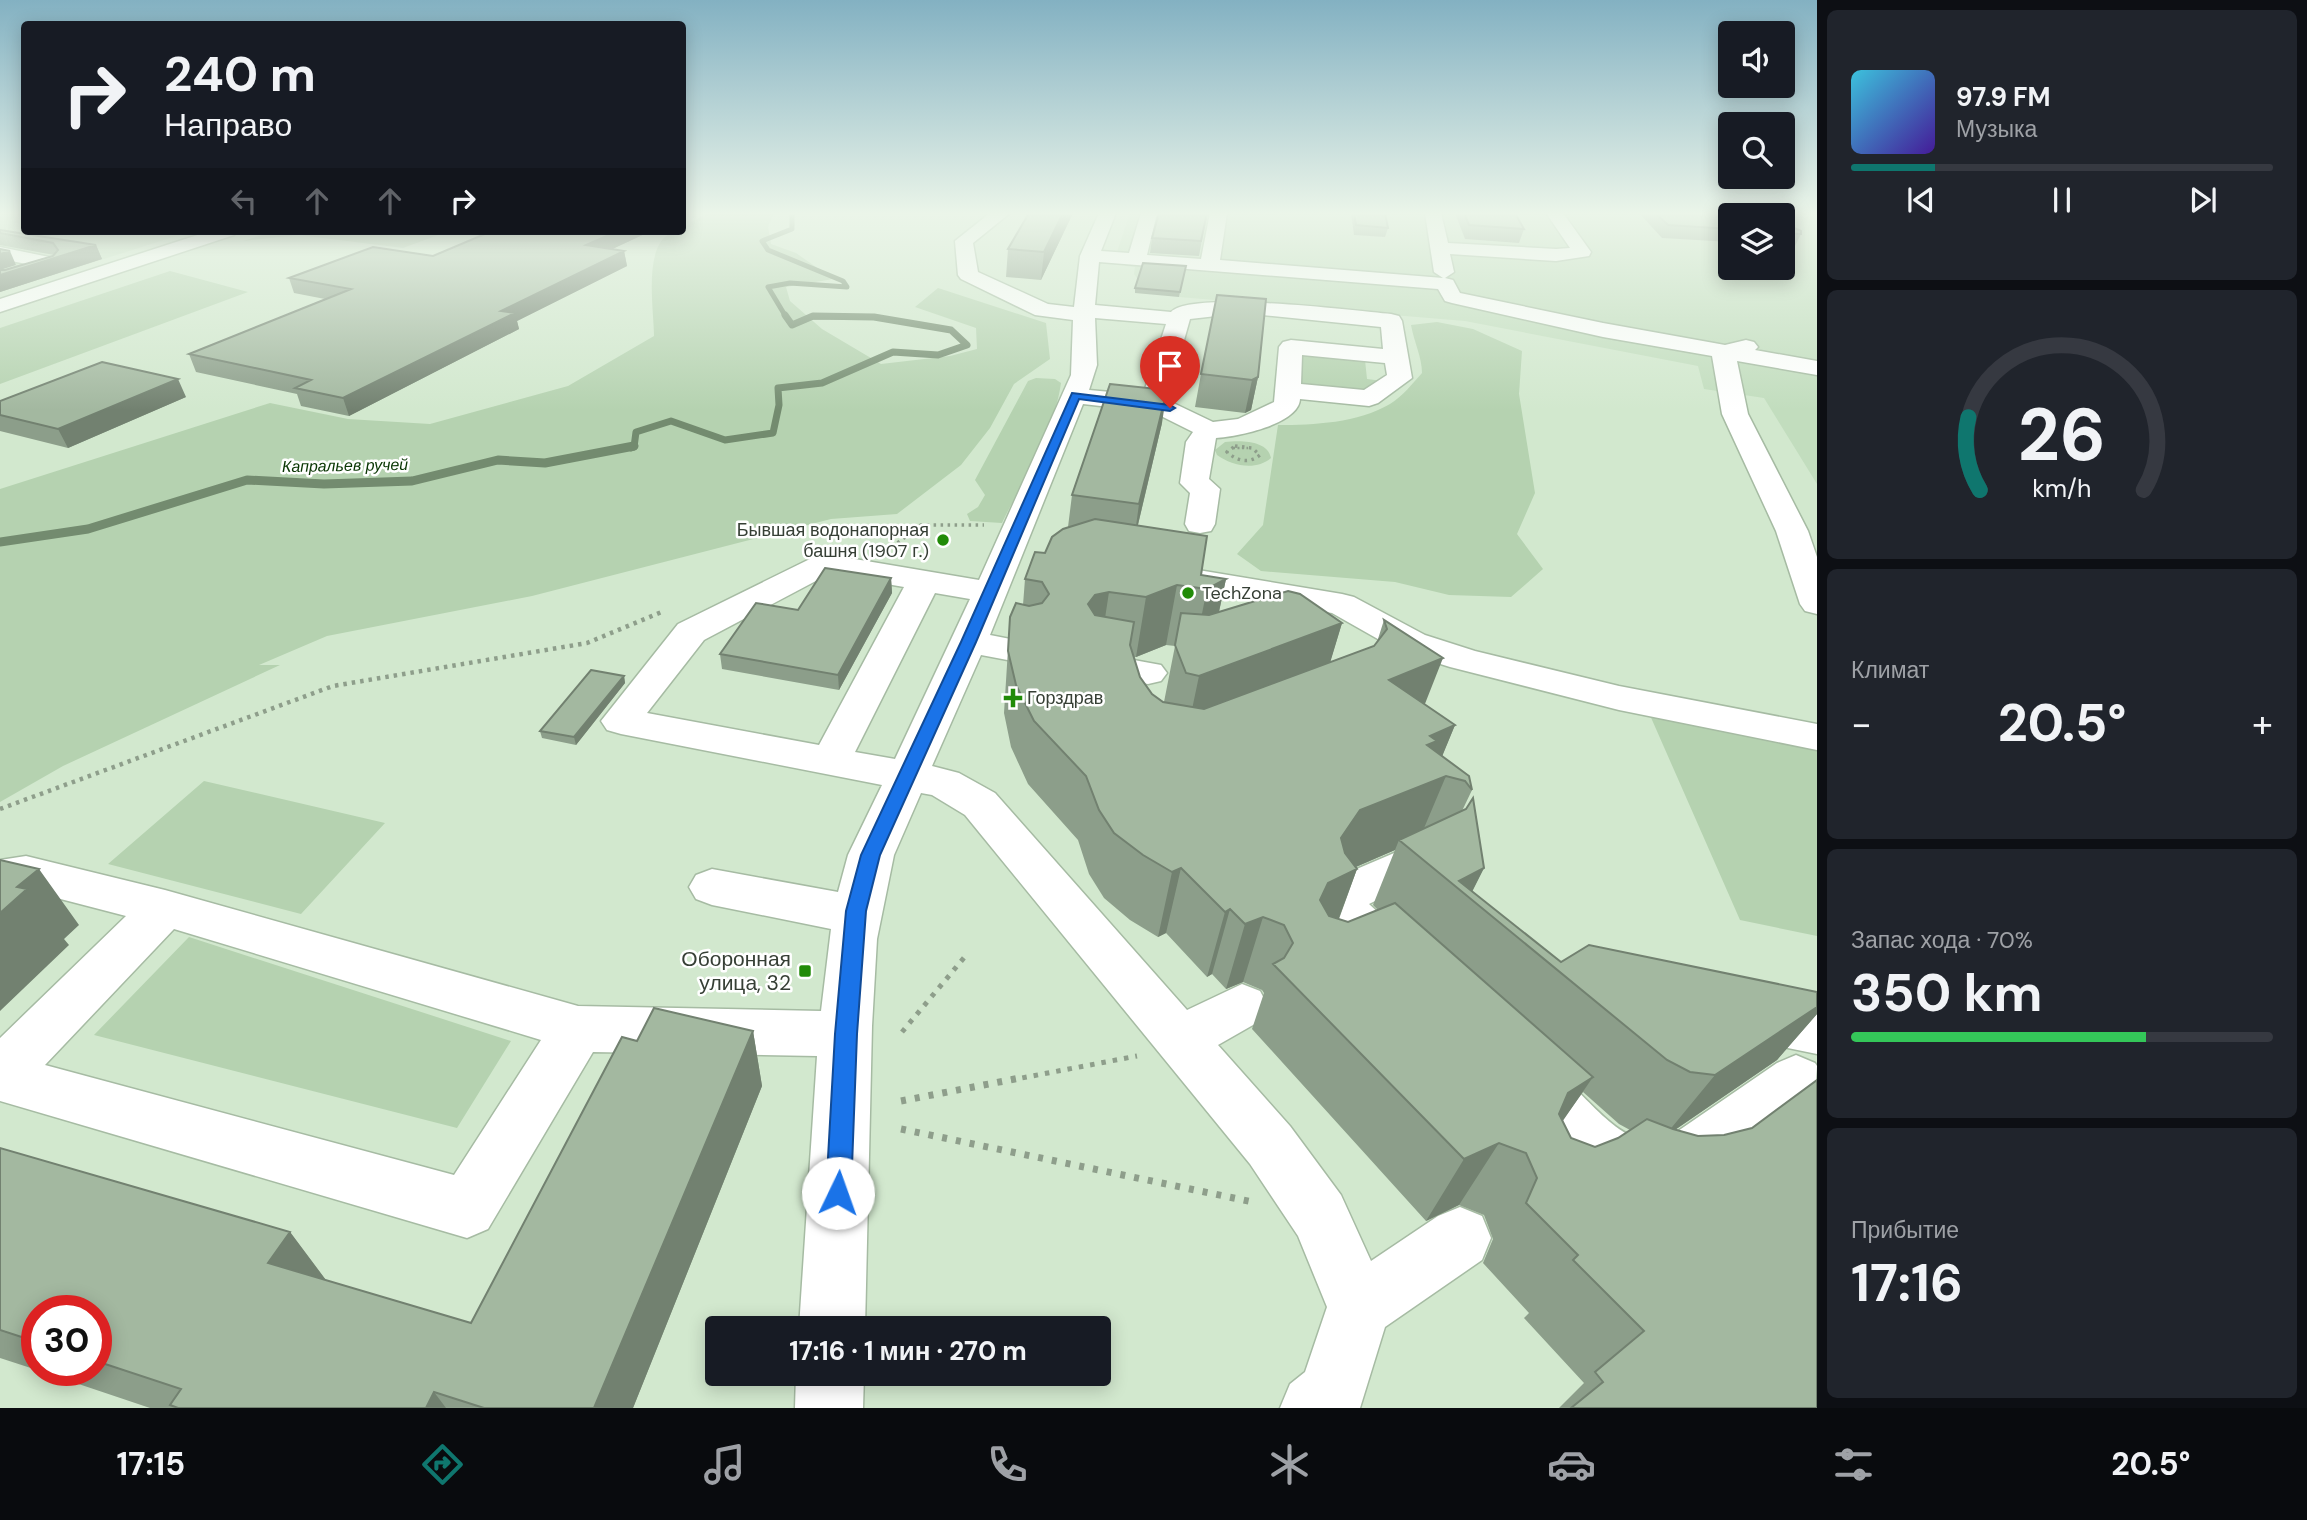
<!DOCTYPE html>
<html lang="ru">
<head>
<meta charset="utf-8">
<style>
  :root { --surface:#171b24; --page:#20242c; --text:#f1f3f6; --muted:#9ea1a6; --line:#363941; --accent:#0f766e }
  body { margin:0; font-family:"DM Sans",sans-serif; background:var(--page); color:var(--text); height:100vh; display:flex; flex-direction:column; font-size:26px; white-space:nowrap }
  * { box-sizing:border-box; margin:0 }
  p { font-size:23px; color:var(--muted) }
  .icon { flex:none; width:38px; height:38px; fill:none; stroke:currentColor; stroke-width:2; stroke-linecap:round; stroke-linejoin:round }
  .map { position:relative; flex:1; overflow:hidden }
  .details { display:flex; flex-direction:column; gap:10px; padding:10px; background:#0d0f14; width:490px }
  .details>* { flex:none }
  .top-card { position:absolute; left:21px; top:21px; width:665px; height:214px; border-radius:7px; box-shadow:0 4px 18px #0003; background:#171b24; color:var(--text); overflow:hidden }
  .fabs { position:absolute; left:1718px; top:21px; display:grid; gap:14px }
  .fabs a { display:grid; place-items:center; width:77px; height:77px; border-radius:7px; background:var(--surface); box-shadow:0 4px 18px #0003; font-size:35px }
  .speed { position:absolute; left:21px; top:1295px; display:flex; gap:14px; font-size:35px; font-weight:700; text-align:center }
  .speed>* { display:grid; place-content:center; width:91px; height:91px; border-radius:50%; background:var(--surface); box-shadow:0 4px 18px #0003; line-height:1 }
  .speed .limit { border:10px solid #d22; background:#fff; color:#111 }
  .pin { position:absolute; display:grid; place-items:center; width:60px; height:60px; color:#fff; margin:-72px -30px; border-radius:50% 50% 50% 0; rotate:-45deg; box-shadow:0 0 7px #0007 }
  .pin .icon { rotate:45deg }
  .me { position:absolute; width:77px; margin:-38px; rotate:3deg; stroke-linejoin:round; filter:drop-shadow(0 0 5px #0008) }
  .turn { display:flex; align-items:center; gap:24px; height:147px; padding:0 28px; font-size:32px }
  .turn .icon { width:91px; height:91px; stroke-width:2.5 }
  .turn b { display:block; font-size:49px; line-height:60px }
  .lanes { display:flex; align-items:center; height:66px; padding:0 28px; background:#0003; justify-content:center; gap:35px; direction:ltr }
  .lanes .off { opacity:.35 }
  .big { font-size:52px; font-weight:700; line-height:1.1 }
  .details .widget { flex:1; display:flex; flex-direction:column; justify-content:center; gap:10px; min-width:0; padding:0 24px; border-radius:10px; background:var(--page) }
  .details .dial { align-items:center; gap:0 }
  .dial svg { height:182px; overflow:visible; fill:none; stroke:var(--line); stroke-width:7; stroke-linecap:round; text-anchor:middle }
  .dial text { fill:var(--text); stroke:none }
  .song { display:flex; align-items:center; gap:21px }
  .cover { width:84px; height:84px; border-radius:10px; background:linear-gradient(135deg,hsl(190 70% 55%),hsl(260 70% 35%)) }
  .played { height:7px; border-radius:4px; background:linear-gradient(90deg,var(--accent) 20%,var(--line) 20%) }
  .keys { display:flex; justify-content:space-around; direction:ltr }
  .heat { display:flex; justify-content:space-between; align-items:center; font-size:38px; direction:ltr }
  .charge { height:10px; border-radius:5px; background:linear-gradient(90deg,#34c759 70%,var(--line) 0) }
  .trip { position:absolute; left:705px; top:1316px; width:406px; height:70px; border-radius:7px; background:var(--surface); box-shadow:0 4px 18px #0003; font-weight:700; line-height:70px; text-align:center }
  .dock { display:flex; height:112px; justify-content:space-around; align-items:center; background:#090b0e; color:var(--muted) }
  .dock .icon { width:49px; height:49px }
  .dock .active { color:var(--accent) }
  .dock b { font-size:32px; color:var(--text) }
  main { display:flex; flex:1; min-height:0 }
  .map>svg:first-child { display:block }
  .built { fill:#c2ddbe; fill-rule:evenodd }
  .green { fill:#b5d2b0 }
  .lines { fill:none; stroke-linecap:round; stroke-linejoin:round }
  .stream-far2 { stroke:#738b6f; stroke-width:5 }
  .stream-far1 { stroke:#738b6f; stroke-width:7 }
  .stream { stroke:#738b6f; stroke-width:9 }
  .minor-casing { stroke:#a6bba3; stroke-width:3 }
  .path-far4 { stroke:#8e9e8b; stroke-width:2.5; stroke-dasharray:2 2.5; stroke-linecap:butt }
  .path-far3 { stroke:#8e9e8b; stroke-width:3.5; stroke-dasharray:2.5 4.5; stroke-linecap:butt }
  .path-far2 { stroke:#8e9e8b; stroke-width:4.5; stroke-dasharray:3.5 5; stroke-linecap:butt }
  .path-far1 { stroke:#8e9e8b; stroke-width:5; stroke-dasharray:4.5 7; stroke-linecap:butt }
  .path { stroke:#8e9e8b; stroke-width:7; stroke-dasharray:5 9; stroke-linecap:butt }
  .minor { fill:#fff; fill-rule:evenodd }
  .wall { fill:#8c9e8a; fill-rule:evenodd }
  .shaded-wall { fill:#728170 }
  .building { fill:#a3b8a0; stroke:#728170; stroke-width:2 }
  .route { fill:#1a73e8; stroke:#114b97; stroke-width:2 }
  .poi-dot { fill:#218b08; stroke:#fff; stroke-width:2.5 }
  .labels { text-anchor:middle; stroke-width:5; stroke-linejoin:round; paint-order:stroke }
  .far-water-label { font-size:16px; font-style:italic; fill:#093603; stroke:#fff }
  .poi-label { font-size:18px; fill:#363f35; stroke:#fff; text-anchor:start }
  .near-poi-label { font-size:21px; fill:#363f35; stroke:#fff; text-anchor:end }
</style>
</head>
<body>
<main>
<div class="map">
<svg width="1817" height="1408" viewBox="0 0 1817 1408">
  <rect width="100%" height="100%" fill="#d2e8ce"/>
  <!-- built -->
  <path class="built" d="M0,213H24V231H192L0,292Z
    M1130,213H1817V484L1764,398L1704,389L1698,366L1465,321L1179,297L1181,289L1139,281L1134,274L1135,267L1125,266L1127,256L1116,255ZM1731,215H1783V268H1731Z"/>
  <!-- green -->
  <path class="green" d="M708,213H774L768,227L771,244L796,253L833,279L786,287L790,301L822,329L881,364L950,356L977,349L976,328L915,307L938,288L1046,323L1050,359L1014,384L990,428L961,465L897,514L831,519L532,596L327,636L259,665H280L63,766L0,802V489L270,403L348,419L430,424L568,386L654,336C654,307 640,231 682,231L683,227Z
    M275,231H449L403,248L299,235L243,241Z
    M170,271L248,292L0,384V328Z
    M1437,322L1473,329L1522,351L1519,394L1535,493L1517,534L1543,569L1511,597L1449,595L1395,582L1261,571L1237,554L1263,525L1278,425C1314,425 1358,423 1390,404C1402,397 1413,383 1422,373C1422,357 1414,342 1411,325Z
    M1300,354L1365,360L1367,379L1390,382L1366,394L1301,386Z
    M1036,378L1055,379L1061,383C1055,429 1022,481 1002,523L970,521L967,514L978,507L985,495L975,480L1028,381Z
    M1225,442C1240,440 1268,440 1271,458C1256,471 1232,466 1217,455L1215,450Z
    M1649,713L1817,748V936L1740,920Z
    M204,781L385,823L301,914L108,864Z
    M189,937L511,1041L457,1128L94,1035Z"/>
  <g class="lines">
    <!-- stream-far2 -->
    <path class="stream-far2" d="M786,317L768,287L790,283L847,287L843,281L768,250L762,241L792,229V213
      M811,317H874"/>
    <!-- stream-far1 -->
    <path class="stream-far1" d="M631,448L634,447L636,432L671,421L725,440L773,433L779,405L778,388L822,383L893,352L938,355L967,345L951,330L874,317L813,316L792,325L785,315"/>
    <!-- stream -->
    <path class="stream" d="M0,542L88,529L247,480L324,484L412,481L498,460L545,463L634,446"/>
    <!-- minor casing -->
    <g class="minor-casing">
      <path id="minor" d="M990,213H1010L973,243L978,272L1048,304L1074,307L1080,256L1099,213H1116L1101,251L1129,253L1141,213H1157L1147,255L1201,259L1210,213H1227L1220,260L1443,278L1434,272L1425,213H1441L1448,243L1556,249L1570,248L1546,213H1563L1591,252L1589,256L1556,261L1450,254L1454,272L1445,278L1453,280L1460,293L1603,323L1725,345L1746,340L1754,342L1758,347L1755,350L1817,361V375L1737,361L1748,414L1808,531L1817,557V614L1805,611L1800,604L1776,531L1722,414L1712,356L1603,337L1452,303L1445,301L1438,289L1099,262L1095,305L1171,312C1192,290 1355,311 1391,314L1399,316L1402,321L1412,378L1378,403L1369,406L1300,399C1299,424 1237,437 1216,438L1209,479L1220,489L1215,524L1211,531L1200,533L1189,531L1185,524L1190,493L1180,483L1186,442L1193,432L1153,412L1083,404L990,635L1036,644L1041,652L1036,660L1023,663L981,655L932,766L959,773L995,793L1187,1010L1242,984L1260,991L1268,1006L1260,1021L1218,1045L1290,1126L1341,1195L1371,1261L1438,1216L1460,1207L1482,1216L1491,1238L1482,1260L1385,1327L1360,1408H1280L1290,1384L1305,1372L1327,1307L1298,1236L1250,1164L965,815L932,795L921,793L894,855L877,939L872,1026L865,1328H799L817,1056L593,1052L488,1229L467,1238L0,1101V1038L126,916L26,890L0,894V860L26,856L165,890L578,1006L821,1011L831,929L712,905L696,899L689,887L696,875L712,869L838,892L848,855L882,785L621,734L607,730L601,721L678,624L814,557L825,554L979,580L1071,375L1073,320L1035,315L961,279L958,275L955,241ZM1243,313L1381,327L1383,349L1291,340L1283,342L1279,347L1274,402L1238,419L1213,422L1167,400L1190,319ZM1095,318L1166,324L1143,395L1089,390L1097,365ZM1302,355L1385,363L1387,375L1364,390L1301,384ZM829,574L904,587L819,745L647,713L704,640ZM935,593L970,599L895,759L855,752ZM174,929L541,1040L454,1175L45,1065Z
        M210,231H237L234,235L0,312V299Z
        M0,247L59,259L62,263L59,267L15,280L8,278L5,274L8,270L27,264L0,259Z
        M1174,566L1342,594L1354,597L1425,635L1475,651L1619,686L1817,724V750L1619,710L1450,667L1399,651L1332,613L1162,583L1158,576L1162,569Z
        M1101,654L1161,665L1167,673L1161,681L1148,684L1088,673L1083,665L1088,657Z
        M1420,842L1436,847L1443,859L1436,871L1369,904L1409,941L1417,955L1409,969L1392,975L1375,969L1331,929L1324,916L1321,902L1338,877Z
        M1754,997L1817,1008V1054L1754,1041L1736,1035L1728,1019L1736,1003Z
        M1796,1055L1815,1063L1817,1066L1815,1097L1695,1188C1682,1193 1667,1200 1653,1199C1603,1196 1521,1125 1502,1082L1510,1065L1529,1057C1536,1060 1544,1062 1550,1066C1582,1088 1618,1148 1662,1142L1777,1063Z
        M796,1374H864L863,1408H795Z"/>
    </g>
    <!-- path-far4 -->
    <path class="path-far4" d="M1233,448H1248"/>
    <!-- path-far3 -->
    <path class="path-far3" d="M1235,446L1252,448L1260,455C1249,464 1237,461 1227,452Z
      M892,547L921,525H984"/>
    <!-- path-far2 -->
    <path class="path-far2" d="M0,809L333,686L587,643L664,611"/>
    <!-- path-far1 -->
    <path class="path-far1" d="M902,1032L968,953
      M1011,1080L1137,1056"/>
    <!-- path -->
    <path class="path" d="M901,1101L1020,1078
      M901,1129L1253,1202"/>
    <!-- minor -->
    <use href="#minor" class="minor"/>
  </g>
  <!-- wall -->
  <path class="wall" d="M1029,213H1073L1041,280L1006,277L1008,249Z
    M1207,213L1199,256L1150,253L1152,238Z
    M1351,213H1385L1388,228L1385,237L1354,235Z
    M1455,213H1515L1524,229L1519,243L1465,239Z
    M1639,213H1759L1731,215V242L1662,238Z
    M1783,223L1801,234L1795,246H1783Z
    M0,230L96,245L102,259L0,292V270H5L54,255L0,245Z
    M651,231L612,249L624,251L627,266L517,321L519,329L349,416L301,406L297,394L196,372L189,354L325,299L294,293L289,278L433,256Z
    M1186,266L1179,297L1135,293V288Z
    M1201,374L1258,377L1251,410L1245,413L1195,407Z
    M186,397L68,448L0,431V401Z
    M1162,423L1138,525L1201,575L1226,579L1219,612L1342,623L1330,662L1374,646L1377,642L1384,620L1425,705L1455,725L1442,756L1469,776L1472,790L1462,811L1484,868L1472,891L1561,962L1817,992V1014L1777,1060L1675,1130L1817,1408H1559L1584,1383L1524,1318L1529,1313L1483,1263L1493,1239L1484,1215L1459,1205L1426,1221L1252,1029L1264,993L1262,990L1243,982L1226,989L1212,974L1207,977L1166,933L1158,937L1130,920L1104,898L1089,874L1078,840L1028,784L1011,747L1004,713L1010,617L1023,605L1025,579L1045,553L1068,527L1072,495ZM1166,645L1175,646L1164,702L1152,694L1140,677L1134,657H1136ZM1395,850L1373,905L1378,910L1348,922L1339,919L1357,869L1356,867ZM1583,1092L1619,1124L1630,1130L1618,1138L1595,1147L1571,1138L1562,1121Z
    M891,578L892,593L839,690L722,669L720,654L798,610Z
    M624,676L625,683L576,745L542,738L540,731Z
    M753,1031L762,1086L633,1408H150L37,1370H96V1311H37V1370L0,1358V1148L290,1232L326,1280L471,1323L637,1041Z"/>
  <!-- shaded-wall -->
  <path class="shaded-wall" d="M682,213H691L682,217Z
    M1063,213H1073L1041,280L1044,252Z
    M618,231H651L589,260L586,245Z
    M96,245L102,259L0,292V275Z
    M10,251L16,265L0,270V254Z
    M624,251L627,266L517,321L519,329L349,416L343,398L501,311Z
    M1258,377L1251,410L1245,413L1252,380Z
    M178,379L186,397L68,448L58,429Z
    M1167,390L1162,423L1134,541L1139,504Z
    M891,578L892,593L839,690L838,675Z
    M1226,579L1213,639L1195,648L1207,589Z
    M1177,585L1166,645L1136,657L1146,597Z
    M1109,592L1100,651L1088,604L1095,595Z
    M1342,623L1324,683L1186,738L1199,676Z
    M1443,658L1419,719L1389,680Z
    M624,676L625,683L576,745L574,737Z
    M1455,725L1432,781L1446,776L1419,840H1399L1395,850L1337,875L1357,869L1333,934L1297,965L1341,838L1360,810L1430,736Z
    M1181,868L1166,933L1158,937L1172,872Z
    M1484,868L1469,898L1459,881Z
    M39,869L79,925L64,939L69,945L0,1011V913L17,887Z
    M1230,909L1212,974L1207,977L1225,912Z
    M1263,917L1243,982L1226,989L1245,924Z
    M1817,1007V1014L1777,1060L1663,1138L1715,1075Z
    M753,1031L762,1086L633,1408H594Z
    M1593,1077L1549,1141L1526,1156L1568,1093Z
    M1499,1143L1459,1205L1426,1221L1464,1159Z
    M290,1232L328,1283L268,1263Z
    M434,1392L446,1408H426Z"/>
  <!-- building -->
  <path class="building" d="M1029,213H1063L1044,252L1008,249Z
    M1159,213H1207L1201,241L1152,238Z
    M1354,213H1385L1388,228L1356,225Z
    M1464,213H1515L1524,229L1469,225Z
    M1655,213H1759L1765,215H1731V229L1668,225Z
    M1783,223L1801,231V234L1783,233Z
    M0,230L96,245L0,275V270H5L53,256L58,250L53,243L0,233Z
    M492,231H618L586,245L624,251L501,311L515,313L343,398L295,388L311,380L189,354L351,289L289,278L373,247L433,256Z
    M0,249L10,251L0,254Z
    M1143,263L1186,266L1180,292L1135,288Z
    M1217,295L1266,299L1258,377L1252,380L1201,374Z
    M102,362L178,379L58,429L0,415V401Z
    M1110,384L1167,390L1139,504L1072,495Z
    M1095,519L1207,536L1201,575L1226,579L1207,589L1177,585L1146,597L1109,592L1095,595L1088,604L1095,615L1134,622L1130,645L1140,677L1152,694L1163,702L1204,709L1374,646L1387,629L1384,620L1443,658L1389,680L1455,725L1430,736L1437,741L1427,745L1469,776L1472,790L1465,781L1446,776L1360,810L1341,838L1345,853L1357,869L1328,883L1320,900L1329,916L1348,922L1395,903L1593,1077L1568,1093L1559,1114L1571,1138L1595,1147L1618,1138L1647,1119L1673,1129L1698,1136L1724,1135L1752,1128L1817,1080V1408H1571L1603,1382L1595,1372L1644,1331L1573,1260L1578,1255L1526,1203L1537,1178L1526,1153L1499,1143L1464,1159L1273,964L1284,958L1293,943L1284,925L1263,917L1245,924L1230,909L1225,912L1181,868L1172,872L1143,855L1114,833L1099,810L1086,776L1034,721L1016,685L1008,651L1010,617L1016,603L1029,606L1042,603L1049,594L1042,582L1025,579L1035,552L1045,553L1052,537L1063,529Z
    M825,568L891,578L838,675L720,654L756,603L798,610Z
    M1288,591L1300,594L1342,623L1199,676L1186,673L1175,645L1181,613L1209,615Z
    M591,670L624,676L574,737L540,731Z
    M1473,798L1484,868L1459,881L1561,962L1589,945L1817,992V1007L1715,1075L1690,1072L1667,1060L1399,840L1466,809Z
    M0,860L39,869L17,887L27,889L0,913Z
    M654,1008L753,1031L594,1408H484L434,1392L426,1408H178L170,1405L181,1389L96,1361V1311H37V1342L0,1330V1148L290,1232L268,1263L471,1323L622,1037L637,1041Z"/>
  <!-- sky -->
  <linearGradient id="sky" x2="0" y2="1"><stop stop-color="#83b1c2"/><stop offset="0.52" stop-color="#ebf5e9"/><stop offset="1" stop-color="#ebf5e9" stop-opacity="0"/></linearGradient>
  <rect width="1817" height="410" fill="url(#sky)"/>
  <!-- route -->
  <path class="route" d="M1072,393L1170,405L1175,408L1170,411L1079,399L976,642L880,855L866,911L857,1034L851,1193L847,1202L838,1205L830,1202L826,1193L835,1034L846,911L861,855L961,642Z"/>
  <!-- markers -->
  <g class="poi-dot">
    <circle cx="943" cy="540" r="7"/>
    <circle cx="1188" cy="593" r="7"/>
    <path d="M1009.5 687.5h7v7h7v7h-7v7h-7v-7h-7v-7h7z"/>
    <rect x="798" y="964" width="14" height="14" rx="3.5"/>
  </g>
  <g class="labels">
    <!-- far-water labels -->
    <g class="far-water-label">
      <text transform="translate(345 465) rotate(-1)" y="6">Капральев ручей</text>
    </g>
    <!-- poi labels -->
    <g class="poi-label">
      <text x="929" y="536" text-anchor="end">Бывшая водонапорная<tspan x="929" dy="21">башня (1907 г.)</tspan></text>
      <text x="1202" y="599">TechZona</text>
      <text x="1027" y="704">Горздрав</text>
    </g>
    <!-- near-poi labels -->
    <g class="near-poi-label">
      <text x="791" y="966">Оборонная<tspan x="791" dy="24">улица, 32</tspan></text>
    </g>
  </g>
</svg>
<div class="fabs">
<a><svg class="icon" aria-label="sound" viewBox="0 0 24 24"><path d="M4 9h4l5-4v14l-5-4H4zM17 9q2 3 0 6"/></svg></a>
<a><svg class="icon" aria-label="search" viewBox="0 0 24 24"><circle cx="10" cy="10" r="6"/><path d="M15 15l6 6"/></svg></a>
<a><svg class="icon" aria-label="layers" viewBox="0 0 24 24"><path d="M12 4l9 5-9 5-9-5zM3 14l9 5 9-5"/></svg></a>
</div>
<div class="speed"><div class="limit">30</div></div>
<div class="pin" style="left:1170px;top:408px;background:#d93025"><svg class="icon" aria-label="arrive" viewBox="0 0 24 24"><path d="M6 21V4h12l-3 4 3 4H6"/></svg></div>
<svg class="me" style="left:838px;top:1193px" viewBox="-20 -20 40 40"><circle r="19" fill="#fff"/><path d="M0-13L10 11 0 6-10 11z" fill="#1a73e8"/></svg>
<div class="trip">17:16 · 1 мин · 270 m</div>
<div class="top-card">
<div class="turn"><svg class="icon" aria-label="right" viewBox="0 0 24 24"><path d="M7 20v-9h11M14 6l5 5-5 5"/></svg><div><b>240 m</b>Направо</div></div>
<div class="lanes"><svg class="icon off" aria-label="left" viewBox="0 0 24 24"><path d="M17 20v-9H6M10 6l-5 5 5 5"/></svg><svg class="icon off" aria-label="ahead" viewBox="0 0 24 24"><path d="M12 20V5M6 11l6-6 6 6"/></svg><svg class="icon off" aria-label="ahead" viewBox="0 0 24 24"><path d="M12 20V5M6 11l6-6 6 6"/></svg><svg class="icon" aria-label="right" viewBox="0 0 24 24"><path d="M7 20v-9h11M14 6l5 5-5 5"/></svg></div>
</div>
</div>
<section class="details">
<div class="widget">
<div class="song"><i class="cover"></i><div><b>97.9 FM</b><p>Музыка</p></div></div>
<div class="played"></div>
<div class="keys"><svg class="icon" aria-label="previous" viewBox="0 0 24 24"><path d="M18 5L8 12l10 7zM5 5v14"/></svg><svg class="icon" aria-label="pause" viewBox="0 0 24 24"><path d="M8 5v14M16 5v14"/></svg><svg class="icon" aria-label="next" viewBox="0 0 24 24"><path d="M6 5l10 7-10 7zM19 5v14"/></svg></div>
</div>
<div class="widget dial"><svg viewBox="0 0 100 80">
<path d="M14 69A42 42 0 1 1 86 69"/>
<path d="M14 69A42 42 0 0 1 9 37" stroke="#0f766e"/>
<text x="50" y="56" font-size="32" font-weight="700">26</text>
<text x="50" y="72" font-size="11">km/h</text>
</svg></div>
<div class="widget"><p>Климат</p>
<div class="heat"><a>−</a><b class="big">20.5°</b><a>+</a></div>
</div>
<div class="widget"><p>Запас хода · 70%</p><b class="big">350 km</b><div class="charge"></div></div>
<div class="widget"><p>Прибытие</p><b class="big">17:16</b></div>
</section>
</main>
<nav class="dock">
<b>17:15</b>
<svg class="icon active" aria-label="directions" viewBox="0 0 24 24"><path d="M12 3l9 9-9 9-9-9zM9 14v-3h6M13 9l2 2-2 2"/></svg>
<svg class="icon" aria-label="music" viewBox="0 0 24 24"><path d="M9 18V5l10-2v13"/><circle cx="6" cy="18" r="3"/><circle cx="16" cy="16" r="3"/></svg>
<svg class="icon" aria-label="phone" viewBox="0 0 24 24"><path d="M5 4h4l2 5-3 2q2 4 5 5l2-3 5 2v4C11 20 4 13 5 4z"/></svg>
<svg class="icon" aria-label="climate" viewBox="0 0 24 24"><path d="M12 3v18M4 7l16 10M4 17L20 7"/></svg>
<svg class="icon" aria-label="car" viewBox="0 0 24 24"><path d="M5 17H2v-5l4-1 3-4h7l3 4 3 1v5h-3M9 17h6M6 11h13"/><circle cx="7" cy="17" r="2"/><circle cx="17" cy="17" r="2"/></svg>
<svg class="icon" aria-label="filters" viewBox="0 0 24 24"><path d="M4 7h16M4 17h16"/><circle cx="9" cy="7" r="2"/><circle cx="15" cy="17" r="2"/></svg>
<b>20.5°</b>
</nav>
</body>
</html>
